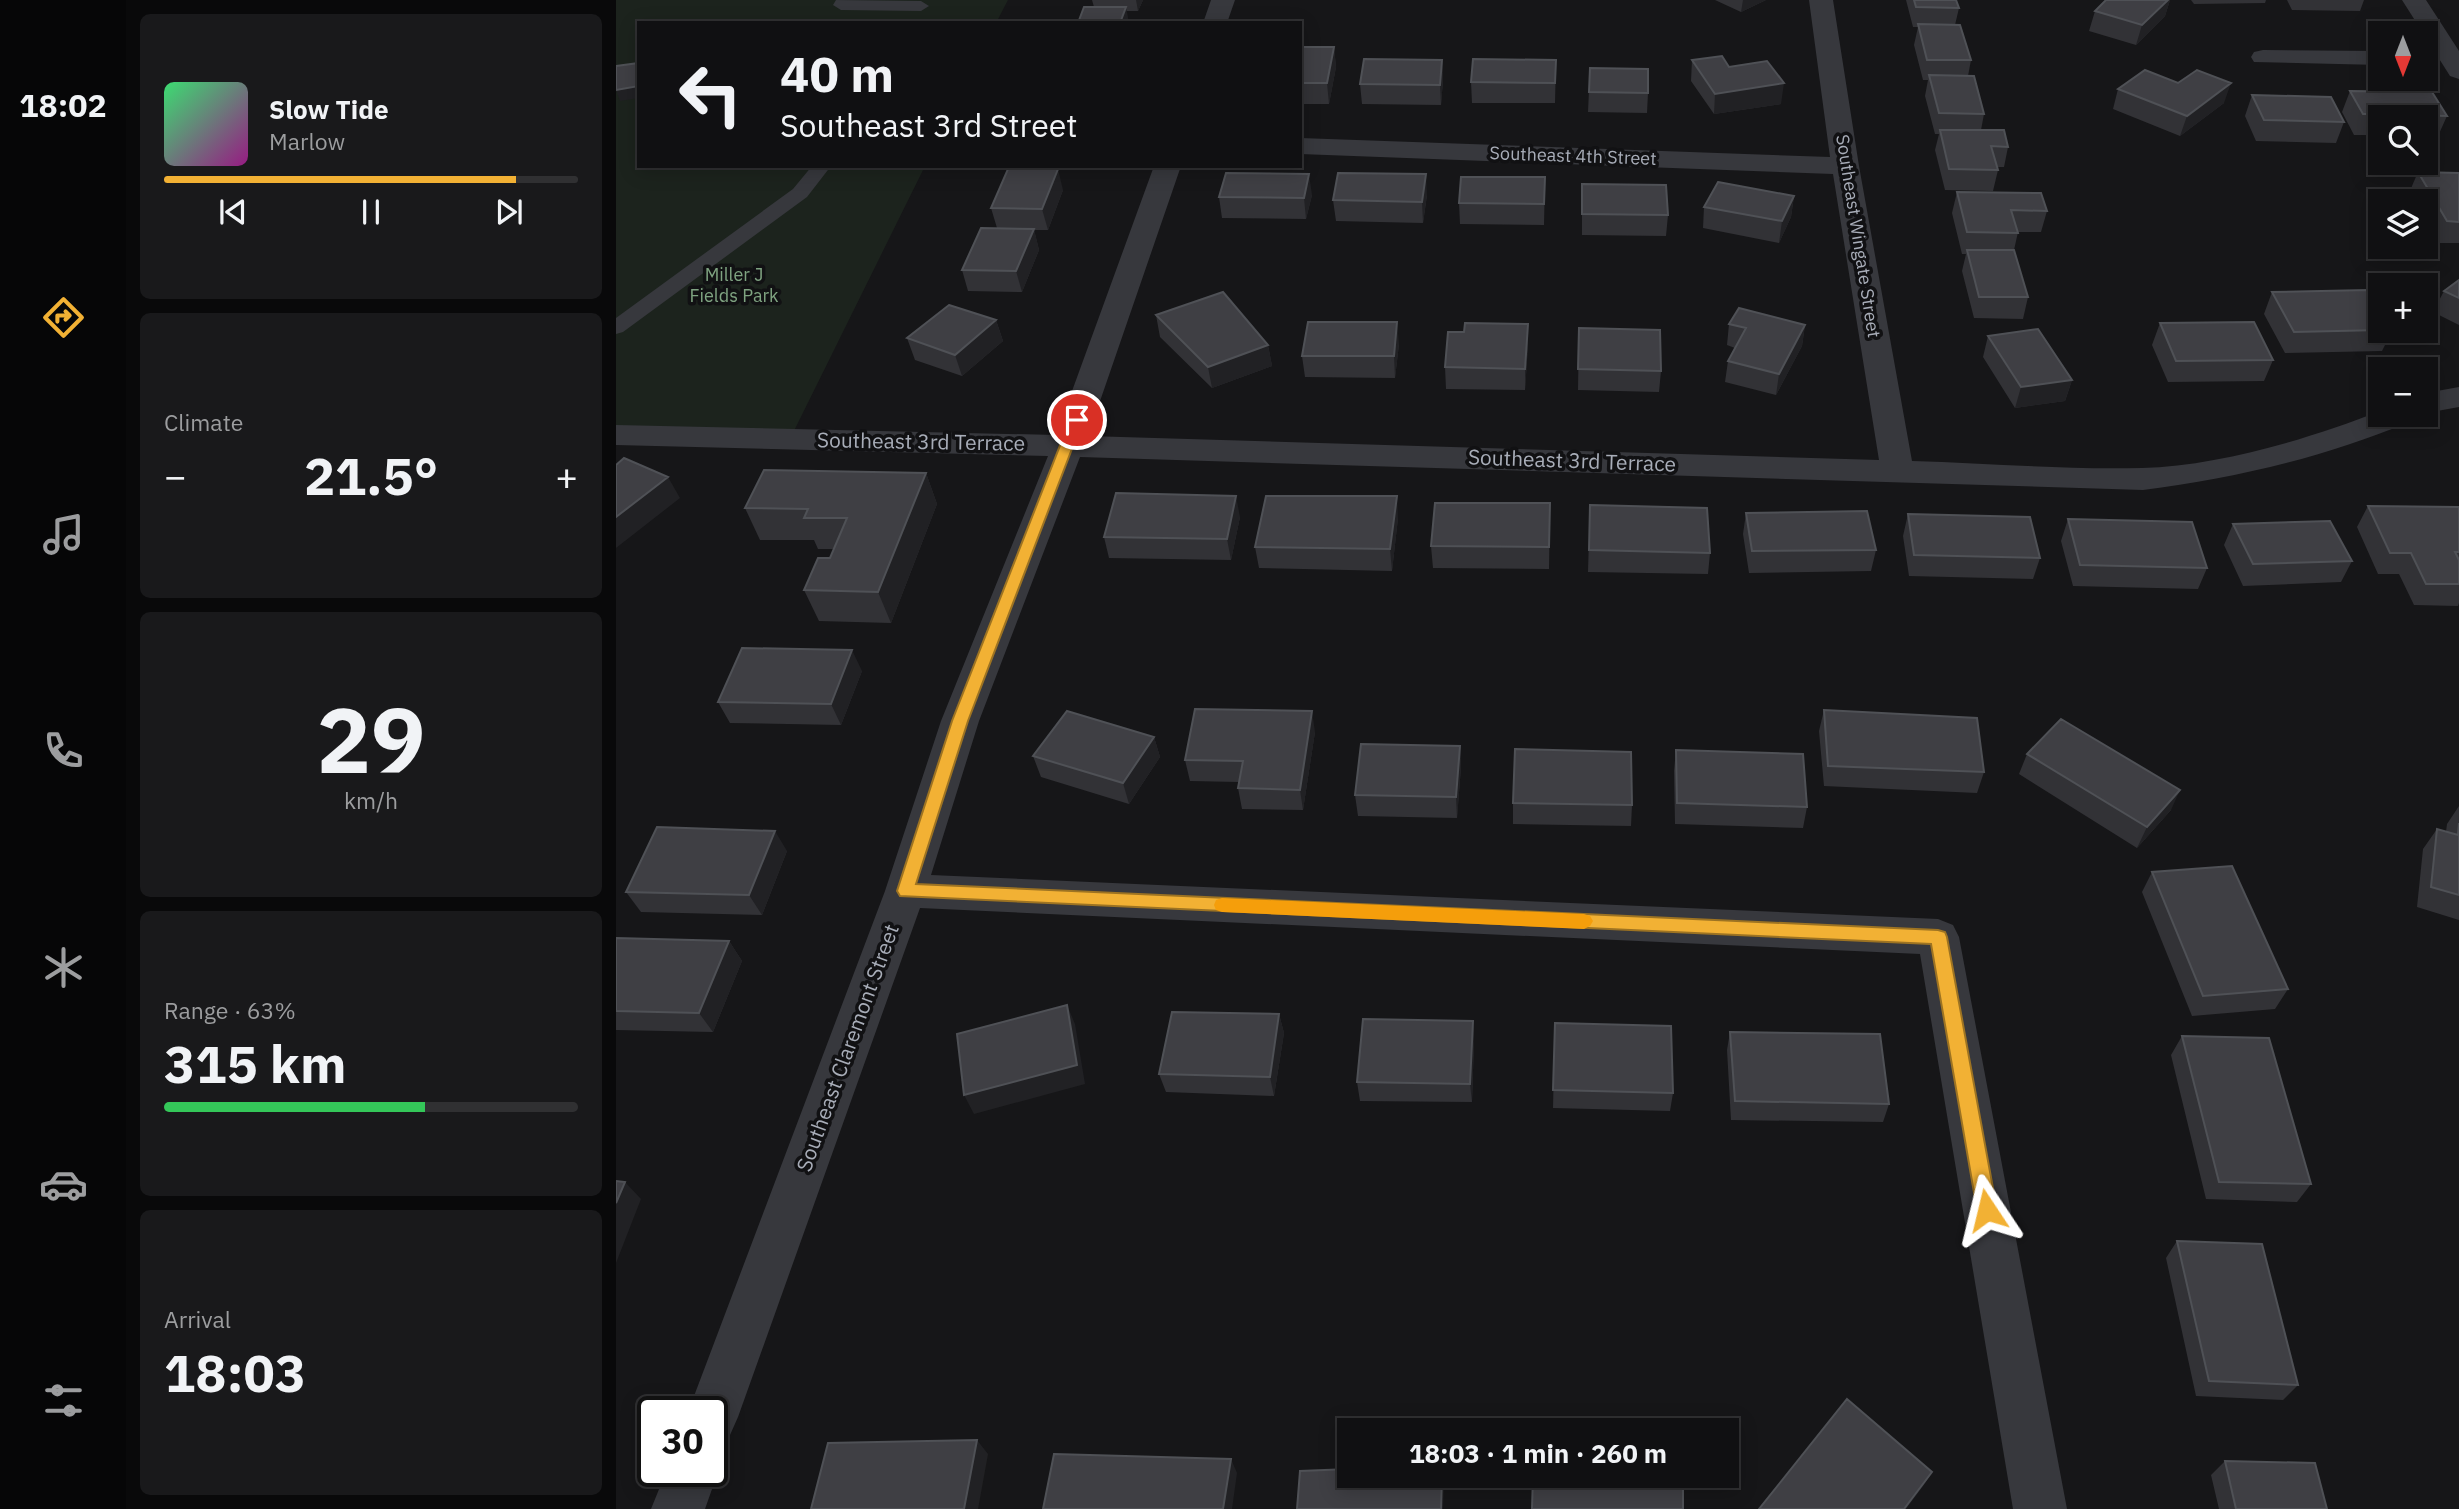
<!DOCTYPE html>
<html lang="en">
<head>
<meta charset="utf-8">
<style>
  :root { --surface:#101012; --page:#19191b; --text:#f1f3f6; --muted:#9c9d9f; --line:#303032; --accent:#f2b134 }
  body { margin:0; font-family:"IBM Plex Sans",sans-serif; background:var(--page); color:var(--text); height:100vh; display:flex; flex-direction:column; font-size:26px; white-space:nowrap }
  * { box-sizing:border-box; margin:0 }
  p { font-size:23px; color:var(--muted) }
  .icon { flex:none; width:38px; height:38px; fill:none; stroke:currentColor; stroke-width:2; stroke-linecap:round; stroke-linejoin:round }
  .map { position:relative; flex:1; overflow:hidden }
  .details { display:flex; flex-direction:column; gap:14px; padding:14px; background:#09090a; width:490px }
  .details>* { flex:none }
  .banner { position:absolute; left:21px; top:21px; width:665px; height:147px; border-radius:0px; box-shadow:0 4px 18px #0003,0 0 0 2px var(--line); background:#101012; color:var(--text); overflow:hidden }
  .needle { width:46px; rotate:180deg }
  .controls { position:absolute; left:1752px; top:21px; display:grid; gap:14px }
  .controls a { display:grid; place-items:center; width:70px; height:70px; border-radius:0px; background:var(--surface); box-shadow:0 4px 18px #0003,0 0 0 2px var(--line); font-size:35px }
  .speed { position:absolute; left:21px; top:1396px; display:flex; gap:14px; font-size:35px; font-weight:700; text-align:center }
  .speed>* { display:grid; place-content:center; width:91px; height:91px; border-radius:50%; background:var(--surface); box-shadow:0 4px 18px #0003,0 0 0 2px var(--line); line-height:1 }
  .speed .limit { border:4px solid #111; border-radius:10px; background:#fff; color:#111 }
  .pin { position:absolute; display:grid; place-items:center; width:60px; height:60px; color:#fff; margin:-30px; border:4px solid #fff; border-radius:50%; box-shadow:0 2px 7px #0007 }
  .me { position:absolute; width:77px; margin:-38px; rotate:350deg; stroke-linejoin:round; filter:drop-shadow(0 0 5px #0008) }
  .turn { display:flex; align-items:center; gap:24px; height:147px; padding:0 28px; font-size:32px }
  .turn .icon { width:91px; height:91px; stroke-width:2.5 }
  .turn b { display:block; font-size:49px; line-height:60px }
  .big { font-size:52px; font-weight:700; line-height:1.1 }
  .details .widget { flex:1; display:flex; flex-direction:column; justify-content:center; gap:10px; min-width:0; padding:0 24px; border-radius:10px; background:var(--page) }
  .details .dial { align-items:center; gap:0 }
  .dial b { font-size:91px; line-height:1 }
  .song { display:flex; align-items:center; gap:21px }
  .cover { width:84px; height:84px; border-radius:10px; background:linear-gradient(135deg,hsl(140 70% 55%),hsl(310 70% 35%)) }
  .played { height:7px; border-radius:4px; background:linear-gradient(90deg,var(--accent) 85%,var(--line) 85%) }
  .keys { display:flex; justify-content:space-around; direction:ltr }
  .heat { display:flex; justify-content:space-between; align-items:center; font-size:38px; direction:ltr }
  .charge { height:10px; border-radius:5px; background:linear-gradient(90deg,#34c759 63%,var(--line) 0) }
  .trip { position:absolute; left:721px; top:1418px; width:402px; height:70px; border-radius:0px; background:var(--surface); box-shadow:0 4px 18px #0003,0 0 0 2px var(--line); font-weight:700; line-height:70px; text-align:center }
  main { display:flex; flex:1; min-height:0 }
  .tab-bar { display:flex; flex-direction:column; width:126px; justify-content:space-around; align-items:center; background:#060607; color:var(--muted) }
  .tab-bar .icon { width:49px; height:49px }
  .tab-bar .selected { color:var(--accent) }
  .tab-bar b { font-size:32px; color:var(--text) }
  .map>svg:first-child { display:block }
  .green { fill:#1c231d }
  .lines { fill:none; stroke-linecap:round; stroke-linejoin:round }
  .service { fill:#37383d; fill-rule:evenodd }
  .minor { fill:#37383d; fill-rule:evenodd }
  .wall { fill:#323236 }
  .shaded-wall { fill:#212124 }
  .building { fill:#3f3f44; stroke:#4f5156; stroke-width:2 }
  .route { fill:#f2b134; stroke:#9d7322; stroke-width:2 }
  .slow { fill:#f59e0b }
  .labels { text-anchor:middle; stroke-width:7; stroke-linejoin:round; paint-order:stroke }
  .far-street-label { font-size:18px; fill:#a8adb8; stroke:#111113 }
  .far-park-label { font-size:18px; fill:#7fa381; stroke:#111113 }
  .street-label { font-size:21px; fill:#a8adb8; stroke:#111113 }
</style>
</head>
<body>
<main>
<nav class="tab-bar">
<b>18:02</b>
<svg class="icon selected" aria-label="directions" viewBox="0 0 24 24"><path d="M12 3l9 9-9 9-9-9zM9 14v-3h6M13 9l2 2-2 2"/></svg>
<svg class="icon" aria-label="music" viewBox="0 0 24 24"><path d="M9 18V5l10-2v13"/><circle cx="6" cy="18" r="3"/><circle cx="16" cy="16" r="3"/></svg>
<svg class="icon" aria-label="phone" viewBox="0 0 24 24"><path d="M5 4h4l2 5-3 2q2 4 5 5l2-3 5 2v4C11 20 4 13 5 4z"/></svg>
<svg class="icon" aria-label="climate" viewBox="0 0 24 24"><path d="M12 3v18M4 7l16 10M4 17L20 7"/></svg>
<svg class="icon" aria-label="car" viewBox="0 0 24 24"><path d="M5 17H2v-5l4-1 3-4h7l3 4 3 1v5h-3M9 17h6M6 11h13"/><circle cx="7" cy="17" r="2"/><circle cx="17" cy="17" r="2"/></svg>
<svg class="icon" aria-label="filters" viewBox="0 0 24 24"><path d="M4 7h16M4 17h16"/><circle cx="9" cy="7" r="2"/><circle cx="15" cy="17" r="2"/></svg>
</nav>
<section class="details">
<div class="widget">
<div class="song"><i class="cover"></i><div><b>Slow Tide</b><p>Marlow</p></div></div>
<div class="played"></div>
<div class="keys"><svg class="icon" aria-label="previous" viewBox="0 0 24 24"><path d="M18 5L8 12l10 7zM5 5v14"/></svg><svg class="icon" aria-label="pause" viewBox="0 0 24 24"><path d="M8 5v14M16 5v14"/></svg><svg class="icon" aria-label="next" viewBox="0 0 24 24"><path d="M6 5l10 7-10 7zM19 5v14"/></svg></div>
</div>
<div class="widget"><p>Climate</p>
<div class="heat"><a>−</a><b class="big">21.5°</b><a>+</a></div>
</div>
<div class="widget dial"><b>29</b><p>km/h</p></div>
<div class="widget"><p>Range · 63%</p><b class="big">315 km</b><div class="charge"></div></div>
<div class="widget"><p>Arrival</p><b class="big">18:03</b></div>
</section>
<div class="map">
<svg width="1843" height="1509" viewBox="0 0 1843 1509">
  <rect width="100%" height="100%" fill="#161618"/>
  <!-- green -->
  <path class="green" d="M0,0H392L380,23H23V166H309L174,439L0,435Z"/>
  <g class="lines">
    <!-- service -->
    <path class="service" d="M220,0L305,1L313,6L305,11L225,10L217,5Z
      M196,166H215L191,197L7,332L0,334V318L177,189Z"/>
    <!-- minor -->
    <path class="minor" d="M595,0H619L611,23H587Z
      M1193,0H1217L1243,166L1296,461C1372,463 1449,470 1526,468C1602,466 1693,439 1764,411V415H1798L1793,422C1707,458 1619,478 1527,490L464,457L363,721L315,875L1322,919L1337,925L1343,937L1451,1509H1397L1304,954L304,908L122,1417L114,1435L96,1443V1412H72L269,891L325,721L432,456L0,445V425L440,435L538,166H565L472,436L1263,460L1217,174L684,154V138L1214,157Z
      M1786,0H1810L1843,51V79L1834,76L1810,38V33H1807Z
      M1647,50L1764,51V65L1638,62L1635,57L1638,52Z
      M1843,387V407L1810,413V393Z
      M96,1458L102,1472L89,1509H35L50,1472H96Z"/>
  </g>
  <!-- wall -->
  <path class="wall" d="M476,0H527L522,11H510L513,23H462L478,7Z
    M1099,0H1150L1125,12Z
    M1290,0H1340L1343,8L1339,25L1355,60L1352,76L1368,114L1365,130L1392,147L1388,167H1381L1382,170L1377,191L1329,190L1319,150L1323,134H1319L1309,96L1312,80H1307L1298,45L1302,27H1297Z
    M1490,0H1554L1549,16L1520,45L1473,31L1479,11Z
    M1575,0H1650L1649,3L1578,4Z
    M1671,0H1748L1744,11L1676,10Z
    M684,47H718L720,67L713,104H684Z
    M826,60L827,80L825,105L746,104L744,84Z
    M940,60L939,103H856L855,82Z
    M1076,60L1113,67L1165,104L1098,114L1075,81Z
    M974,68L1032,93L1031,113L972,112Z
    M1502,89L1608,103L1564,136L1497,109Z
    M1734,91L1831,116L1822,136H1810V117H1764V143H1761L1757,135H1738L1726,112Z
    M1636,95L1728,122L1720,143L1640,141L1629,116Z
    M411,166H457L456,169L412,168Z
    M1802,172L1843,173V243H1821L1810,222V201H1797L1793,193Z
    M929,177L928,225L844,224L843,203Z
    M966,184L1052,215L1050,236L966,235Z
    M447,190L432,230H418L423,250L406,292L352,291L346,270L381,228L375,208Z
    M1341,192L1431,211L1425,232H1402L1398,250L1412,297L1407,319L1358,318L1346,271L1350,254H1346L1336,213Z
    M696,195L690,219L606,218L603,197Z
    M811,195L807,223L720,221L717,200Z
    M1178,196L1175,217L1163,243L1087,228L1088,207Z
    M1843,280V325L1817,312L1828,291Z
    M1656,292L1764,310V331H1776L1766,351L1669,353L1648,314Z
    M540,315L652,345L656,366L596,388L544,337Z
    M380,320L387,341L346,376L299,360L291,338Z
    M1544,323L1657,360L1648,381L1552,382L1536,345Z
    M1113,324L1189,325L1186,346L1160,395L1109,382L1112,361L1119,348L1111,345Z
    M963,328L1045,371L1043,392L962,390Z
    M1372,336L1456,380L1449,401L1399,408L1367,357Z
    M783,344L779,378L689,377L686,356Z
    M912,345L909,390L830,389L829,367Z
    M310,473L321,504L275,623L203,621L188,590L214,558L218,549H202L198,540H144L129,508Z
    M934,503L933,569L817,568L815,546Z
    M974,505L1094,553L1092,574L972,572Z
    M1752,506L1843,507V603L1842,606L1798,605L1783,574H1762L1741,527Z
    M1130,513L1260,550L1255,571L1133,573L1127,534Z
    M1292,514L1424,558L1417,579L1293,576L1287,536Z
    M624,517L615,560L493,558L488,537Z
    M782,518L776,571L643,568L639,547Z
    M1452,519L1591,568L1582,589L1457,586L1445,541Z
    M1617,524L1736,561L1725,582L1627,586L1608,545Z
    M246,671L225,725L114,723L102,702Z
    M1208,710L1368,772L1361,793L1208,786L1203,731Z
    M699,732L687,810L626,809L622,788L623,782L574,781L569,760Z
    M538,737L544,757L513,804L425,777L417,756Z
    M844,746L845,767L841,818L742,816L739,795Z
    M1060,750L1191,807L1187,828L1059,824L1058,771Z
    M1411,754L1555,810L1521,848L1403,774Z
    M897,803L1016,805L1015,826L897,824Z
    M1843,806V920L1801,907L1807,849L1821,829L1830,832L1831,824Z
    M171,851L146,915L25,912L10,892Z
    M1536,872L1672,989L1659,1009L1576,1016L1526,892Z
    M0,938L113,941L126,961L97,1032L0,1030Z
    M663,1014L668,1033L658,1096L550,1092L543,1074Z
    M857,1021L858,1040L856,1102L744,1101L741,1082Z
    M939,1023L1057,1093L1054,1111L937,1108Z
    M1114,1032L1273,1104L1267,1122L1115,1120L1111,1050Z
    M1566,1036L1695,1184L1681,1202L1590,1199L1555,1055Z
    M1561,1241L1682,1385L1667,1400L1580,1396L1550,1258Z
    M1609,1461L1711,1509H1603L1595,1475Z"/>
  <!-- shaded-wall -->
  <path class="shaded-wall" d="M520,0H527L522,11Z
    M1127,0H1150L1125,12Z
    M1552,0H1554L1549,16L1520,45L1526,25Z
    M510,7L513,23H504Z
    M718,47L720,67L713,104L711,83Z
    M826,60L827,80L825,105L824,85Z
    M1168,83L1165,104L1098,114L1099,94Z
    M1615,83L1608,103L1564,136L1571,116Z
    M23,86V98L4,101L0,90Z
    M442,169L447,190L432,230L426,209Z
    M693,174L696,195L690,219L688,198Z
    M810,174L811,195L807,223L806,202Z
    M1178,196L1175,217L1163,243L1166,221Z
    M418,229L423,250L406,292L400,271Z
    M380,320L387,341L346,376L339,355Z
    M781,322L783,344L779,378L778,356Z
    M912,324V345L909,390V369Z
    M1189,325L1186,346L1160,395L1163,374Z
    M652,345L656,366L596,388L592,367Z
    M1456,380L1449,401L1399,408L1405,387Z
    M310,473L321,504L275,623L262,592Z
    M52,477L64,498L0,548V517Z
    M620,496L624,517L615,560L611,539Z
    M781,496L782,518L776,571L774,549Z
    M236,650L246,671L225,725L215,704Z
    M696,711L699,732L687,810L684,790Z
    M538,737L544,757L513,804L507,783Z
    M844,746L845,767L841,818L840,797Z
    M1564,790L1555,810L1521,848L1531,827Z
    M159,831L171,851L146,915L133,895Z
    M113,941L126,961L97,1032L83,1013Z
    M451,1005L459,1024L469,1084L358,1114L348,1095Z
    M663,1014L668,1033L658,1096L654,1077Z
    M857,1021L858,1040L856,1102L854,1084Z
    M9,1182L25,1199L0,1263V1203Z
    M361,1440L372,1454L362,1509H348Z
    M615,1459L621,1473L616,1509H607Z
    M1316,1472L1308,1485L1290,1509H1288Z
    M826,1475H827L828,1481L827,1509H825Z"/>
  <!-- building -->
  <path class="building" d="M1298,0H1340L1343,8L1300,7Z
    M1490,0H1552L1526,25L1479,11Z
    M468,7H510L504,23H462Z
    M1302,24L1344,25L1355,60H1311Z
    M684,47H718L711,83H684Z
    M1106,56L1113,67L1151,61L1168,83L1099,94L1076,60Z
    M748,59L826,60L824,85L744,84Z
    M857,59L940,60L939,83L855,82Z
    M23,63V86L0,90V66Z
    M974,68L1032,69V93L973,92Z
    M1529,70L1562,83L1581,70L1615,83L1571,116L1502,89Z
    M1313,75L1358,76L1368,114L1323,113Z
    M1734,91L1816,92L1831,116L1794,115L1795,117H1767L1765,114H1747Z
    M1636,95L1715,97L1728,122L1648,120Z
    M1324,130H1388L1392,147L1375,146L1382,170L1333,169Z
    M392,169H442L426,209L375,208Z
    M1802,172L1843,173V222L1831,221Z
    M610,173L693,174L688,198L603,197Z
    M722,173L810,174L806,202L717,200Z
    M845,177H929L928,204L843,203Z
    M1102,182L1178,196L1166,221L1088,207Z
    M966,184L1050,185L1052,215L966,214Z
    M1341,192L1425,193L1431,211L1395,210L1402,233L1351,232Z
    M365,228L418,229L400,271L346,270Z
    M1351,250H1398L1412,297H1363Z
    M1843,280V298L1828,291Z
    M1752,290L1764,310V330L1678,332L1656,292Z
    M607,292L652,345L592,367L540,315Z
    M333,305L380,320L339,355L291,338Z
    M1123,308L1189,325L1163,374L1112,361L1130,328L1113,324Z
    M692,322H781L778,356H686Z
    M1638,322L1657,360L1560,361L1544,323Z
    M849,323L912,324L909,369L829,367L832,332H848Z
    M963,328L1044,330L1045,371L962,369Z
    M1422,329L1456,380L1405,387L1372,336Z
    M8,458L52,477L0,517V465Z
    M148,470L310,473L262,592L188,590L202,558H214L231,518H188L192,509L129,508Z
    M500,493L620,496L611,539L488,537Z
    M650,496H781L774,549L639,547Z
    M819,503H934L933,547L815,546Z
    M974,505L1091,508L1094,553L973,550Z
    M1752,506L1843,507V552H1839L1843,560V584H1810L1795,553H1774Z
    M1251,511L1260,550L1136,551L1130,513Z
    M1292,514L1414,517L1424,558L1298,555Z
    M1452,519L1576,522L1591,568L1464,565Z
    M1714,521L1736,561L1637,564L1617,524Z
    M126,648L236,650L215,704L102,702Z
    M579,709L696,711L684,790L622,788L627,761L569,760Z
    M1208,710L1361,718L1368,772L1212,766Z
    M451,711L538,737L507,783L417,756Z
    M1445,719L1564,790L1531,827L1411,754Z
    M745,744L844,746L840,797L739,795Z
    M899,749L1015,752L1016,805L897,803Z
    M1060,750L1187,754L1191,807L1061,803Z
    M1843,823V895L1815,887L1821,829L1842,835Z
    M41,827L159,831L133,895L10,892Z
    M1616,866L1672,989L1587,996L1536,872Z
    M0,938L113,941L83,1013L0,1011Z
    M451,1005L461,1065L348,1095L341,1034Z
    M556,1012L663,1014L654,1077L543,1074Z
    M747,1019L857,1021L854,1084L741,1082Z
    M939,1023L1055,1026L1057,1093L937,1090Z
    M1114,1032L1264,1034L1273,1104L1119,1101Z
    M1566,1036L1653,1038L1695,1184L1603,1182Z
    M0,1181L9,1182L0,1203Z
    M1561,1241L1646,1244L1682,1385L1593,1381Z
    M1231,1399L1316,1472L1288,1509H1143Z
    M361,1440L348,1509H195L212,1443Z
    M438,1454L615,1459L607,1509H427Z
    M1609,1461L1699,1463L1711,1509H1620Z
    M733,1469V1475H826L825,1509H681L684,1471Z
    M917,1475L1067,1479V1509H916Z"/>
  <!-- route -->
  <path class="route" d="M461,416L467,420L352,721L300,884L1322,930L1329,932L1331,937L1381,1210L1378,1216L1371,1219L1364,1216L1361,1210L1315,944L284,896L281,891L336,721L454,420Z"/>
  <!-- slow -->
  <path class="slow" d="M606,898L968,914L974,916L977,921L974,926L968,929L606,912L600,910L598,905L600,900Z"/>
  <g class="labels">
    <!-- far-street labels -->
    <g class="far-street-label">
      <text transform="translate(957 156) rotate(2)" y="6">Southeast 4th Street</text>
      <text transform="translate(1242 236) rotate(81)" y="6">Southeast Wingate Street</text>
    </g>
    <!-- far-park labels -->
    <g class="far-park-label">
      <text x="118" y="281">Miller J<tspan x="118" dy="21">Fields Park</tspan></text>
    </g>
    <!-- street labels -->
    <g class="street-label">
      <text transform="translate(305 442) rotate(1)" y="7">Southeast 3rd Terrace</text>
      <text transform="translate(956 461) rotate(2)" y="7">Southeast 3rd Terrace</text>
      <text transform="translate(232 1048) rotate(-70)" y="7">Southeast Claremont Street</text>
    </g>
  </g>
</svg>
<div class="controls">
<a><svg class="needle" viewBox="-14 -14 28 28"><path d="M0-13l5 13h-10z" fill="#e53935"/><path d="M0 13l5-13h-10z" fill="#9c9d9f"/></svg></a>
<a><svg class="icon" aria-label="search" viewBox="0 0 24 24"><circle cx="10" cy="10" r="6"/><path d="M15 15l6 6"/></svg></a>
<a><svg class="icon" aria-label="layers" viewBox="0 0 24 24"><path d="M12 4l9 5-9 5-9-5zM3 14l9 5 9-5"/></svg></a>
<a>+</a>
<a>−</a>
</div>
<div class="speed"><div class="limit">30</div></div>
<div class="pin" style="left:461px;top:420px;background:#d93025"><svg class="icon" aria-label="arrive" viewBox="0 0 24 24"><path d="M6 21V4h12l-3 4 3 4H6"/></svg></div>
<svg class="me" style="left:1371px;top:1210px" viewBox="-20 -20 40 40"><path d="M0-17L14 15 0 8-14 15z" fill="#f2b134" stroke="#fff" stroke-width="4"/></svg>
<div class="trip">18:03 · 1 min · 260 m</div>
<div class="banner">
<div class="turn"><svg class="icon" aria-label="left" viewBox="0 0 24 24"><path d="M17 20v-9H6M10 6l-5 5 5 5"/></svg><div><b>40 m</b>Southeast 3rd Street</div></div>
</div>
</div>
</main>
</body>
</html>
